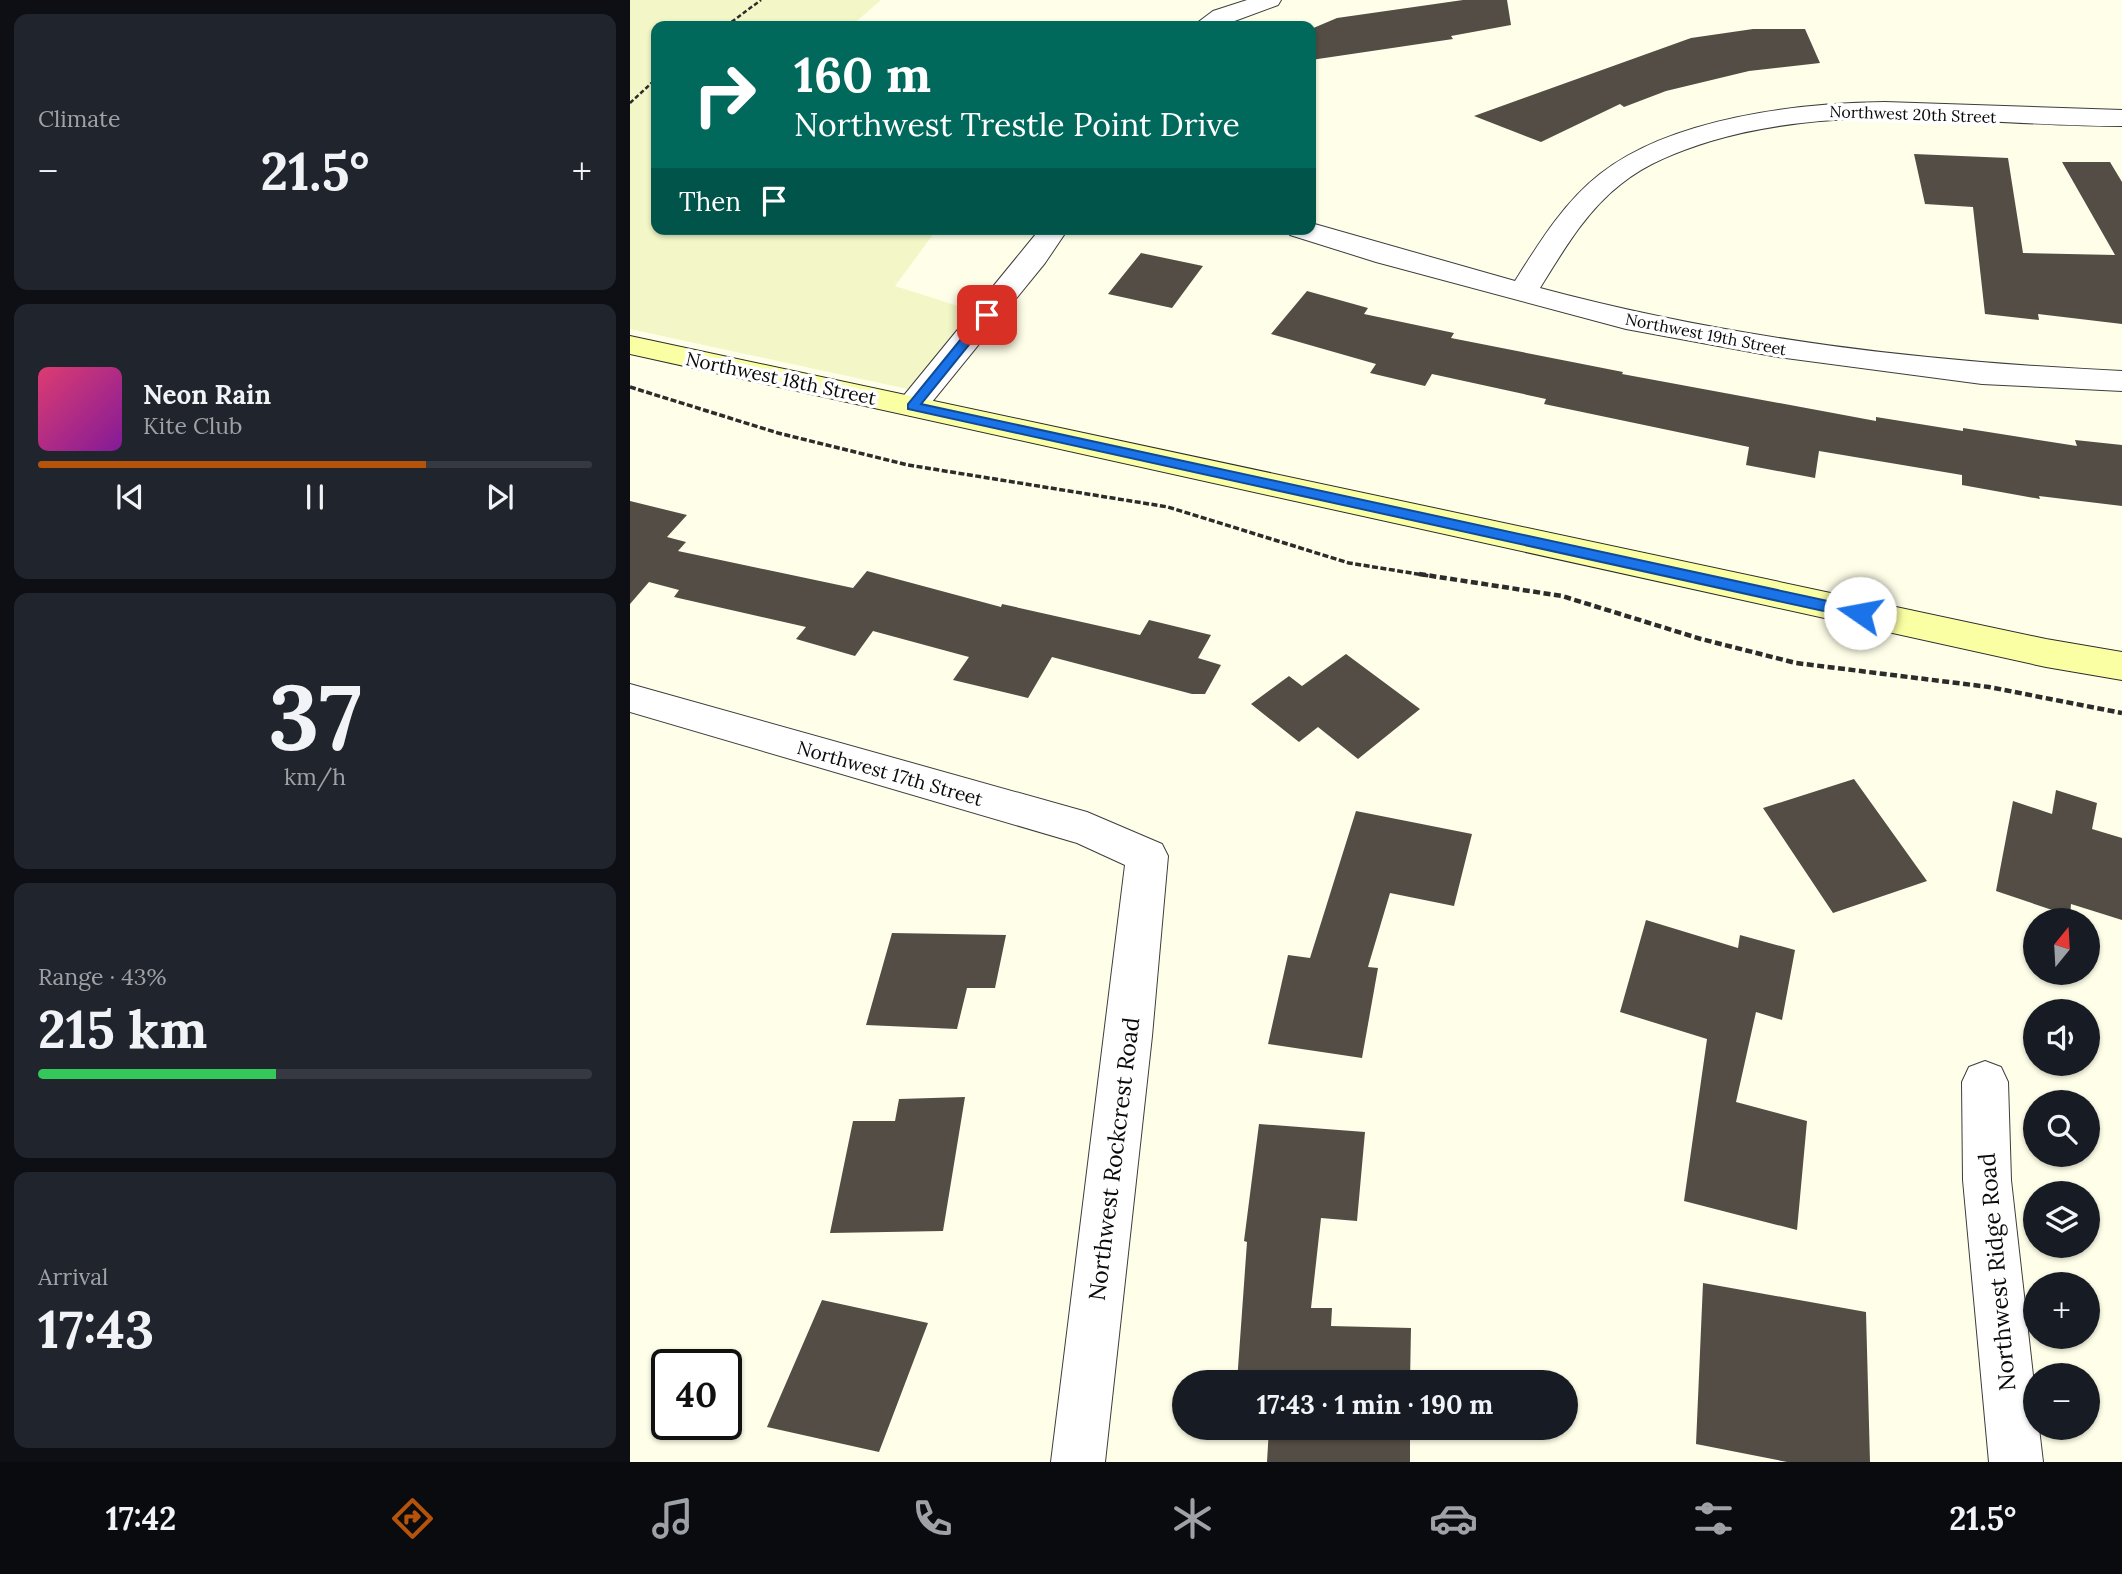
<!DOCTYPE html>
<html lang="en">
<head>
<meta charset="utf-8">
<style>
  :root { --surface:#171b24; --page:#20242c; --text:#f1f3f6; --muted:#9ea1a6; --line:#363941; --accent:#b45309 }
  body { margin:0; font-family:Lora,serif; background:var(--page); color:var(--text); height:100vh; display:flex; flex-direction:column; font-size:26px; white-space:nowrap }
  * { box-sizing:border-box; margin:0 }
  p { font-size:23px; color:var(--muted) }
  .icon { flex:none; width:38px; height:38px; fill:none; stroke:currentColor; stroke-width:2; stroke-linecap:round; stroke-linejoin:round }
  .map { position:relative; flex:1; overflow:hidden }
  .panel { display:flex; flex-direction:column; gap:14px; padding:14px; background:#0d0f14; width:630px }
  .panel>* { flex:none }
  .guide { position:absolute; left:21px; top:21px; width:665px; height:214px; border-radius:14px; box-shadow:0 2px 5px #0004; background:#00695c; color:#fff; overflow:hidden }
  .needle { width:46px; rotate:18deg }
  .controls { position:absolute; left:1393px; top:908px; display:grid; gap:14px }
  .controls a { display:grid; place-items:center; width:77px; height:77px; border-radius:50%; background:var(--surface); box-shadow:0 2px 5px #0004; font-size:35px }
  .speed { position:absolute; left:21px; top:1349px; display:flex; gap:14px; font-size:35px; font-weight:700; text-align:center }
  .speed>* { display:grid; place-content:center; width:91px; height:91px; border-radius:50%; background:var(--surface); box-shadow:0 2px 5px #0004; line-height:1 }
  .speed .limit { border:4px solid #111; border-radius:10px; background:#fff; color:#111 }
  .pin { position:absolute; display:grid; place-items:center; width:60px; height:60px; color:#fff; margin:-30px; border-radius:14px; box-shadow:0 4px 10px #0006 }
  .me { position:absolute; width:77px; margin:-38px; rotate:282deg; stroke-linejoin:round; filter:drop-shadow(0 0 5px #0008) }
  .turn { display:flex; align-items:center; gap:24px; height:147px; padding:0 28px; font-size:32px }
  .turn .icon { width:91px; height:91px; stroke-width:2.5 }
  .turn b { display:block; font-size:49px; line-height:60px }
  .then { display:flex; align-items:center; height:66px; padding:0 28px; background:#0003; gap:14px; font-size:26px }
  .big { font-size:52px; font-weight:700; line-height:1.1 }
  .panel .card { flex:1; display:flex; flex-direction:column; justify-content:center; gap:10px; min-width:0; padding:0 24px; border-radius:14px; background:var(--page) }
  .panel .dial { align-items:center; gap:0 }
  .dial b { font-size:91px; line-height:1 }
  .song { display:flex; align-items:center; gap:21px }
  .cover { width:84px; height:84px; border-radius:10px; background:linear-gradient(135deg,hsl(340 70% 55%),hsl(290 70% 35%)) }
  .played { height:7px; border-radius:4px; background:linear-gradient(90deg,var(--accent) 70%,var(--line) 70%) }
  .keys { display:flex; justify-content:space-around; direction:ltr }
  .heat { display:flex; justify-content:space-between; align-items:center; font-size:38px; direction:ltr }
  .charge { height:10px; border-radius:5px; background:linear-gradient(90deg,#34c759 43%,var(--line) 0) }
  .trip { position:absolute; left:542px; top:1370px; width:406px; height:70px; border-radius:35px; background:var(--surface); box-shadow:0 2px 5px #0004; font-weight:700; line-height:70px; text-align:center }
  .tab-bar { display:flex; height:112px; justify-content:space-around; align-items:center; background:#090b0e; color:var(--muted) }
  .tab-bar .icon { width:49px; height:49px }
  .tab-bar .active { color:var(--accent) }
  .tab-bar b { font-size:32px; color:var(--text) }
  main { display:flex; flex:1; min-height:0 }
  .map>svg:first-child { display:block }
  .farmland { fill:#f3f6c6 }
  .building { fill:#544d46 }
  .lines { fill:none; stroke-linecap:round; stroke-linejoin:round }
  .street-casing { stroke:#3d3d3d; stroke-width:2 }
  .secondary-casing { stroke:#2c2c2c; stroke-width:2 }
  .path-far2 { stroke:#2c2c2c; stroke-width:2.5; stroke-dasharray:4.5 2.5; stroke-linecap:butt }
  .path-far1 { stroke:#2c2c2c; stroke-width:3.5; stroke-dasharray:6 2.5; stroke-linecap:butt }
  .path { stroke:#2c2c2c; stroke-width:4.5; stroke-dasharray:7 3.5; stroke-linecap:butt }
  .street { fill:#fff; fill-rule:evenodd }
  .secondary { fill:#fbffa3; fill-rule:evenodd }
  .route { fill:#1a73e8; stroke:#114b97; stroke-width:2 }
  .labels { text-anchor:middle; stroke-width:7; stroke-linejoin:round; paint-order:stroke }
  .far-street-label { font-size:16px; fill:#0a0a0a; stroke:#fff }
  .street-label { font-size:19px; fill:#0a0a0a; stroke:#fff }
  .near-street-label { font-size:23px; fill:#0a0a0a; stroke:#fff }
</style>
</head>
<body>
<main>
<section class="panel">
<div class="card"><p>Climate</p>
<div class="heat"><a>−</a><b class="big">21.5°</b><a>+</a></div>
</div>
<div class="card">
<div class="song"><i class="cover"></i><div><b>Neon Rain</b><p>Kite Club</p></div></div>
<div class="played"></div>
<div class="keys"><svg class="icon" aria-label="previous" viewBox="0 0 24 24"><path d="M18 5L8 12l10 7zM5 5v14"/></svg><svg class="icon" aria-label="pause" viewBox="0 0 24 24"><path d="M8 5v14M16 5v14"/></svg><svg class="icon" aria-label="next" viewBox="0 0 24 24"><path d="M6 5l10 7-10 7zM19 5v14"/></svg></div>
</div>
<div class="card dial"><b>37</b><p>km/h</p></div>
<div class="card"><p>Range · 43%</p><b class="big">215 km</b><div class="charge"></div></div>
<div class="card"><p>Arrival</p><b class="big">17:43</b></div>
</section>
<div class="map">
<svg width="1492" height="1462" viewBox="0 0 1492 1462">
  <rect width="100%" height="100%" fill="#fffee8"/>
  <!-- farmland -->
  <path class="farmland" d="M0,0H251L221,26H26V229H307L265,286L350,313L278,389L0,329Z"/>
  <!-- building -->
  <path class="building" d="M833,0H877L881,25L821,36L823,39L681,60V29L707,18Z
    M1123,29H1175L1190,63L1119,71L1036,91L994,107L990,104L911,142L844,116L1061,38Z
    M1284,154L1378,158L1393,253L1485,255L1432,162H1480L1492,182V324L1408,314L1409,320L1355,314L1343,207L1295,204Z
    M511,253L573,266L542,308L478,294Z
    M677,291L738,308L734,314L824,333L821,338L993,372L992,374L1246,421V417L1333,431V428L1447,446L1445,440L1492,445V506L1409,496L1410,499L1332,485V475L1189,451L1185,478L1116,465L1119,447L914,404L916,399L802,374L795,386L740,373L746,364L641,334Z
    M0,501L57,515L37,537L56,542L48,551L223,588L237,571L371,607L372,604L510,635L519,620L581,635L568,658L591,665L575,694H562L422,657L398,698L323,680L339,657L243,631L225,656L166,639L176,627L44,597L49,590L19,582L0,604Z
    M716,654L790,709L728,759L688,727L669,742L621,704L659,676L672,686Z
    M1224,779L1297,881L1203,913L1133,808Z
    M1426,790L1467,803L1462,829L1492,838V920L1441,904L1440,916L1366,891L1383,801L1422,814Z
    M726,811L842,834L824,906L760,893L738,967L748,968L732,1058L638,1044L658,955L680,958Z
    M1016,920L1108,948L1110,935L1165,950L1152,1020L1126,1012L1106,1102L1177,1121L1167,1230L1054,1201L1077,1039L990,1012Z
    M262,933L376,935L365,988H337L327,1029L236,1025Z
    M335,1097L313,1231L200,1233L223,1121H265L269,1099Z
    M629,1124L735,1132L727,1221L691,1218L681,1308H702L701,1326L781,1328L780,1382H607L617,1242L614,1241Z
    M1073,1283L1236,1312L1240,1462H1157L1066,1444Z
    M192,1300L298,1323L249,1452L137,1427Z
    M639,1428H780V1462H637Z"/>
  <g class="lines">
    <!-- street casing -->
    <g class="street-casing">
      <path id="street" d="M617,0H651L648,5L591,26H563L583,11Z
        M1255,102L1492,110V126C1354,126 1216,101 1081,141C1049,151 1017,163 991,184C956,211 933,251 910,288C1100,339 1295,362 1492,371V391L1352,384L1148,357L996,329L746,262L660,235L656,229H681V223L885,281C909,243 934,202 970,174C1041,118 1167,103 1255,102Z
        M410,229H438L415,263L293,413L282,416L271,413L266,406L271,399Z
        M0,684L457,812L532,844L538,856L522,1036L475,1462H421L495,865L447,843L0,712Z
        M1355,1061L1371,1067L1378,1082L1381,1180L1405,1393V1428H1409L1413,1462H1359L1333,1180L1332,1082L1339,1067Z"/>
    </g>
    <!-- secondary casing -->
    <g class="secondary-casing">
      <path id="secondary" d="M0,336L1416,639L1492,652V680L1416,667L0,354Z"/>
    </g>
    <!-- path-far2 -->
    <path class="path-far2" d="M96,26L131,0
      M0,103L26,79"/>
    <!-- path-far1 -->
    <path class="path-far1" d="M0,387L148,433L278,465L538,507L719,563L800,576"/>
    <!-- path -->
    <path class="path" d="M789,574L932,596L1071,639L1166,663L1359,687L1492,713"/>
    <!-- street -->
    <use href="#street" class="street"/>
    <!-- secondary -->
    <use href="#secondary" class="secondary"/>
  </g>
  <!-- route -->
  <path class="route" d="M353,312L363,315L291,404L1230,608L1237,613L1230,619L278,409V404Z"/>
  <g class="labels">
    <!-- far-street labels -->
    <g class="far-street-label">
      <text transform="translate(1283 114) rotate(2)" y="6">Northwest 20th Street</text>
      <text transform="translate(1076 334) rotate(11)" y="6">Northwest 19th Street</text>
    </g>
    <!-- street labels -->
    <g class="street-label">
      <text transform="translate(151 378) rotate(12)" y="7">Northwest 18th Street</text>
      <text transform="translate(260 773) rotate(16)" y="7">Northwest 17th Street</text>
    </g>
    <!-- near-street labels -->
    <g class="near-street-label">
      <text transform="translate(484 1159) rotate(-83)" y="8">Northwest Rockcrest Road</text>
      <text transform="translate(1367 1272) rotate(-95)" y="8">Northwest Ridge Road</text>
    </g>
  </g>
</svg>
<div class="controls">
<a><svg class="needle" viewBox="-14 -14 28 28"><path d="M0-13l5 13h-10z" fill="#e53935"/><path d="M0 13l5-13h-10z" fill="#9ea1a6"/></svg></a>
<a><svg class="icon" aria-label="sound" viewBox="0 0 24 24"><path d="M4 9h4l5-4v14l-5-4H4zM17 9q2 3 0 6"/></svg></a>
<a><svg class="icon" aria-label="search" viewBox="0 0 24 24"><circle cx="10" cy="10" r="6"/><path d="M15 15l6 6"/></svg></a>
<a><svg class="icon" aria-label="layers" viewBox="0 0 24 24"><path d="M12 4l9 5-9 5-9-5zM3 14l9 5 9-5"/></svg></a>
<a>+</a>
<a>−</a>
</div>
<div class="speed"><div class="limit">40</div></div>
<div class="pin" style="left:357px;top:315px;background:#d93025"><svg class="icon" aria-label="arrive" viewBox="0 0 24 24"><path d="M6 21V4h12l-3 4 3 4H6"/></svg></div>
<svg class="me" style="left:1230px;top:613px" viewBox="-20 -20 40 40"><circle r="19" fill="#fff"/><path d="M0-13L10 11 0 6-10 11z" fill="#1a73e8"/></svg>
<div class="trip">17:43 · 1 min · 190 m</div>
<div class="guide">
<div class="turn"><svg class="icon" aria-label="right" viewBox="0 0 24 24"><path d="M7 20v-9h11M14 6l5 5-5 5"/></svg><div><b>160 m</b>Northwest Trestle Point Drive</div></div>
<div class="then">Then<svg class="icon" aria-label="arrive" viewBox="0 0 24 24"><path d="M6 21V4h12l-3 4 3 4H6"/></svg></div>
</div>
</div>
</main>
<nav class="tab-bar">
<b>17:42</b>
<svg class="icon active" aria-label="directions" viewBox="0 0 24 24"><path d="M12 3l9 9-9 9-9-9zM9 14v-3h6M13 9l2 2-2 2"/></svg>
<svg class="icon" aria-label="music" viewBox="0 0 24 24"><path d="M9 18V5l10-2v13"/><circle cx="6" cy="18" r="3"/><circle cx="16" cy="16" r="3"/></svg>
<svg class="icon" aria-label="phone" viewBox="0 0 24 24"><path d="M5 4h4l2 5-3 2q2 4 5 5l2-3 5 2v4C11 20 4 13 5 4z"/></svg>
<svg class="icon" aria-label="climate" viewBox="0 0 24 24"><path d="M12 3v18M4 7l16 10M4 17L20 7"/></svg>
<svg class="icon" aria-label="car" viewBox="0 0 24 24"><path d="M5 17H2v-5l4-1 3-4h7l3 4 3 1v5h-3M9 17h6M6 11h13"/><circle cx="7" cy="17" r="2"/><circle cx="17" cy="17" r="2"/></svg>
<svg class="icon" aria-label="filters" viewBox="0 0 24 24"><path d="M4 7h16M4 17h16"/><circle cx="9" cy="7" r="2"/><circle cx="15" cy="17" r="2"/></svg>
<b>21.5°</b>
</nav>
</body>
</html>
